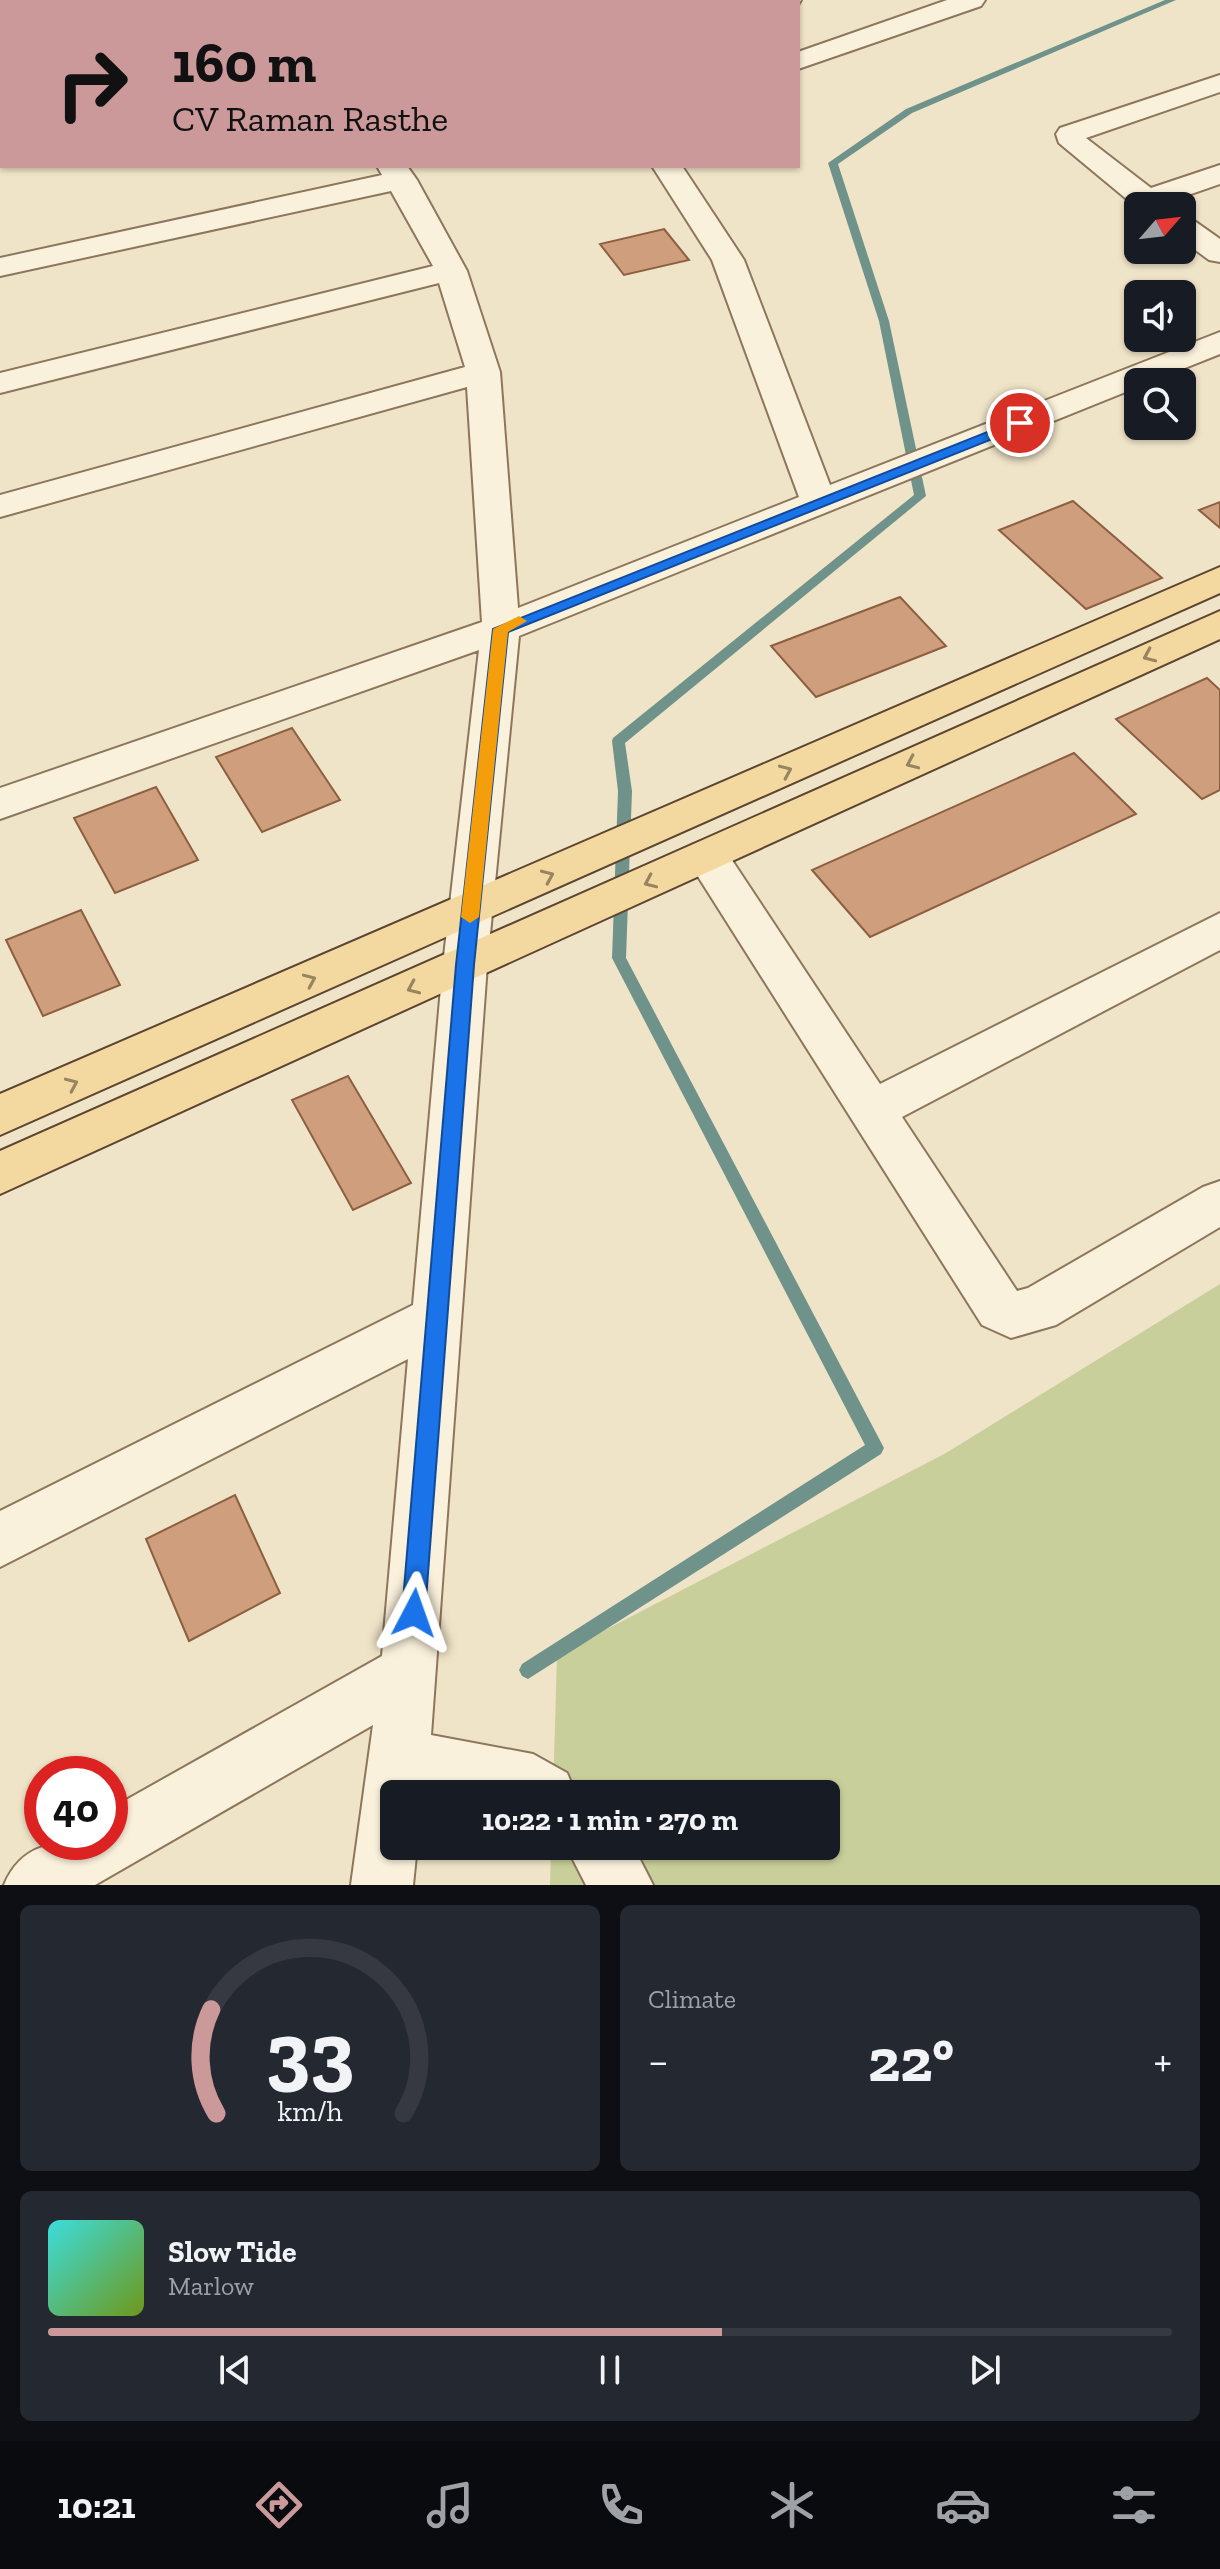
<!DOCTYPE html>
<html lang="en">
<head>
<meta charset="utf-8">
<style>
  :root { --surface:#171b24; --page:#242831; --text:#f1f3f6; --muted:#9ea1a6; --line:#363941; --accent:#cc999b }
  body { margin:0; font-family:"Zilla Slab",serif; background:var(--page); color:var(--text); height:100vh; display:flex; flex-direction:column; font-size:30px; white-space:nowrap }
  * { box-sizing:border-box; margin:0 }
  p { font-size:26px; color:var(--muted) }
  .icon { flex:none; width:44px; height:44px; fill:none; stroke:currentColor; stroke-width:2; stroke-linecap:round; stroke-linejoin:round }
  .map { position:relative; height:1885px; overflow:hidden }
  .panel { display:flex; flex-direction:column; gap:20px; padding:20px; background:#0d0f14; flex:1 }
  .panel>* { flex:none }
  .banner { position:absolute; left:0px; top:0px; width:800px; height:168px; box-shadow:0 2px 6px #0004; background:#cc999b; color:#111; overflow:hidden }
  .needle { width:52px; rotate:62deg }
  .controls { position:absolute; left:1124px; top:192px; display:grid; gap:16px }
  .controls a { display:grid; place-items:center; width:72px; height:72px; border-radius:12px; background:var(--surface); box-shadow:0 2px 6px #0004; font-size:40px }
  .speed { position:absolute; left:24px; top:1756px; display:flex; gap:16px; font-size:40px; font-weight:700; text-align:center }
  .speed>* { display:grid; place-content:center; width:104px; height:104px; border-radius:50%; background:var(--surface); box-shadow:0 2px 6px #0004; line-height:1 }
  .speed .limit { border:12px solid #d22; background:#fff; color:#111 }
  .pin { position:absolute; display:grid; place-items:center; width:68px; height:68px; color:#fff; margin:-34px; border:4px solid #fff; border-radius:50%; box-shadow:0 2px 8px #0007 }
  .me { position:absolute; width:88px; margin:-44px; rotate:4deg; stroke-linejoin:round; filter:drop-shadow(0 0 6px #0008) }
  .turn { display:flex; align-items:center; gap:28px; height:168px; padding:0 40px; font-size:36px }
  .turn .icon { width:104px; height:104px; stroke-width:2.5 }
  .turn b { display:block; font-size:56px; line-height:68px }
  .big { font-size:60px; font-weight:700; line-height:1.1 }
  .panel .tile { flex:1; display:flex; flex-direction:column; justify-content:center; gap:12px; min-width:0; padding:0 28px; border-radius:12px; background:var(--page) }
  .panel .dial { align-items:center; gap:0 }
  .dial svg { height:208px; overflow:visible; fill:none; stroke:var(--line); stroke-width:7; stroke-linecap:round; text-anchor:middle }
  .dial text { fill:var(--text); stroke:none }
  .song { display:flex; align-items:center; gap:24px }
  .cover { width:96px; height:96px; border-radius:12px; background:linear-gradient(135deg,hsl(180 70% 55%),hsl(80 70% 35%)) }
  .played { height:8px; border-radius:4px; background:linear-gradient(90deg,var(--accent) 60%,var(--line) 60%) }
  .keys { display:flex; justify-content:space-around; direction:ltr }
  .heat { display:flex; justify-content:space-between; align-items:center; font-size:44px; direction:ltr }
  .panel .tiles { flex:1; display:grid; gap:20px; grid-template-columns:1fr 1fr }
  .tile:last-child { grid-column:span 2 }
  .trip { position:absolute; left:380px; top:1780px; width:460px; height:80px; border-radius:12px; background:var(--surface); box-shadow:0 2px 6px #0004; font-weight:700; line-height:80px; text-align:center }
  .tab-bar { display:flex; height:128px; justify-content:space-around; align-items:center; background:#090b0e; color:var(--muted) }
  .tab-bar .icon { width:56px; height:56px }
  .tab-bar .current { color:var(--accent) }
  .tab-bar b { font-size:36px; color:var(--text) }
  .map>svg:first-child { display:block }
  .green { fill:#c9cf9b }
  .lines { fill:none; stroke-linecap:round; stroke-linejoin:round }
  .stream { fill:#6f938a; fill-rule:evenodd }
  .building { fill:#cf9f7d; stroke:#8d5f41; stroke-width:2 }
  .minor-casing { stroke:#8d765c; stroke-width:4 }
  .major-casing { stroke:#5b4430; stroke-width:4 }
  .minor { fill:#faf1dc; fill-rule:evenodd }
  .major { fill:#f3d9a0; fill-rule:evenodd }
  .oneway { stroke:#988460 }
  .route { fill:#1a73e8; stroke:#114b97; stroke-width:2 }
  .slow { fill:#f59e0b }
</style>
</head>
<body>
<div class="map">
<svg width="1220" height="1885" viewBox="0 0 1220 1885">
  <rect width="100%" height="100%" fill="#f0e4c8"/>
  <!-- green -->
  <path class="green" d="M1220,1284V1885H550L551,1846H826V1794H553L557,1655L946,1453Z"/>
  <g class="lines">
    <!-- stream -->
    <path class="stream" d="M1165,0H1176L912,113L838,164L889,321L926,496L625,743L632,791L626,958L884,1448L881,1454L528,1679L522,1676L519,1670L522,1664L865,1445L612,958L618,791L612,741L613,738L914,495L879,321L828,163L906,109Z"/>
  </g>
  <!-- building -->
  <path class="building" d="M664,229L689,260L624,275L600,244Z
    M1073,501L1162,578L1086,609L999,530Z
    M1220,502V528L1199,510Z
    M900,597L946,646L816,697L771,646Z
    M1207,678L1220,690V790L1202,799L1116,719Z
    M292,728L340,800L262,832L216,757Z
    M1074,753L1136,814L870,937L812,870Z
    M156,787L198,860L115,893L74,818Z
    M81,910L120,985L43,1016L6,940Z
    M348,1076L411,1183L353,1210L292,1100Z
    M235,1495L280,1593L189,1641L146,1539Z"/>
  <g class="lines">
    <!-- minor casing -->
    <g class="minor-casing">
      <path id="minor" d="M241,0H268L269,2H242Z
        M514,0H541L542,2H515Z
        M571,0H602L570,2Z
        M770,0H801L798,5Z
        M947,0H985L981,6L798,69V52Z
        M1220,75V92L1086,138L1151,188L1220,165V184L1168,202L1170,206H1135L1059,143L1056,134L1060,128Z
        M0,102H2V118H0Z
        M377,166H407L417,180L467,271L500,372L518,608L799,497L712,260L652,166H682L744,260L830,485L1220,332V354L1150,382H1138V387L519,636L487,965L431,1735L533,1754L567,1773L576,1794H394V1846H417L413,1885H351L373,1725L95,1885H4C24,1837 65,1842 110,1842V1809L382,1656L408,1359L0,1567V1511L413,1305L443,965L479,650L0,819V788L482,622L467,387L0,517V495L465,367L439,283L0,393V373L433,266L391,191L0,276V258L382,175Z
        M1182,217L1193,220L1220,239V262L1209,260L1182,240Z
        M707,840L722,845L880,1084L1220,913V950L902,1117L1017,1291L1028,1288L1203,1187L1220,1181V1227L1056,1325L1011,1338L982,1325L692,867L686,856L692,845Z
        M566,1846H633L653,1885H586Z"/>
    </g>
    <!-- major casing -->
    <g class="major-casing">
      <path id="major" d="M1220,567V593L0,1135V1094Z
        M1220,611V639L0,1194V1151Z"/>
    </g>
    <!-- minor -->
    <use href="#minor" class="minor"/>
    <!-- major -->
    <use href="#major" class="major"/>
  </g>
  <!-- one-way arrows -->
  <defs><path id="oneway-chevron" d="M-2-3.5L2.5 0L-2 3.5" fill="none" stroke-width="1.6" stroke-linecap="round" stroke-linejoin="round" transform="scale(2)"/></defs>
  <g class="oneway">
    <use href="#oneway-chevron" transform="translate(1149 656) rotate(156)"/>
    <use href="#oneway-chevron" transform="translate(912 763) rotate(156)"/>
    <use href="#oneway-chevron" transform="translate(786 771) rotate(-24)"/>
    <use href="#oneway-chevron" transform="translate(548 876) rotate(-24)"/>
    <use href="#oneway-chevron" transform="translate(650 882) rotate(156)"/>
    <use href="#oneway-chevron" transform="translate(310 980) rotate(-24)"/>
    <use href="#oneway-chevron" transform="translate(413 988) rotate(156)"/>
    <use href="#oneway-chevron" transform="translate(72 1084) rotate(-24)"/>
  </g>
  <!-- route -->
  <path class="route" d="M1020,419L1027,423L1025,426L508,632L474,965L425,1613L422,1621L414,1625L405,1621L402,1613L456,965L493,629Z"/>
  <!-- slow -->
  <path class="slow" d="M519,616L527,621L508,632L479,917L470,923L461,917L493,629Z"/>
</svg>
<div class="controls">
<a><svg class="needle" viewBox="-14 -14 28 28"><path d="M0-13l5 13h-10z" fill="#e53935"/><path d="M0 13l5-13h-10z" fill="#9ea1a6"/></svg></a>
<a><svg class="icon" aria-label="sound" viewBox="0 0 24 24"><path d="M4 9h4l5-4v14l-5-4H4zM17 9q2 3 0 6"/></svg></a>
<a><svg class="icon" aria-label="search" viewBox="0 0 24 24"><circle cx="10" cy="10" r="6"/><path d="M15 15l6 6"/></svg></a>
</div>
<div class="speed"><div class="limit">40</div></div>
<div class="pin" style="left:1020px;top:423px;background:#d93025"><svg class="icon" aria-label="arrive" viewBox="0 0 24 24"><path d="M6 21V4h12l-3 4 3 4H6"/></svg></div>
<svg class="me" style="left:414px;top:1613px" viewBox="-20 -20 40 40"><path d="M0-17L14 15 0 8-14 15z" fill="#1a73e8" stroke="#fff" stroke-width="4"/></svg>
<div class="trip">10:22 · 1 min · 270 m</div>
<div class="banner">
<div class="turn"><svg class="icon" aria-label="right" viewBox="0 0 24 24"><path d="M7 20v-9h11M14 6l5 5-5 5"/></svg><div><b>160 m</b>CV Raman Rasthe</div></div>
</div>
</div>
<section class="panel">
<div class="tiles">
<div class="tile dial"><svg viewBox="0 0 100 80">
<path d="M14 69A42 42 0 1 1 86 69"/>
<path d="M14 69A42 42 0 0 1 12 29" stroke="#cc999b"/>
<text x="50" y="56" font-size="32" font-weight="700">33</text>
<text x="50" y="72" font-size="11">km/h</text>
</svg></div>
<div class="tile"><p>Climate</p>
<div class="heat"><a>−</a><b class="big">22°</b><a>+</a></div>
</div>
<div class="tile">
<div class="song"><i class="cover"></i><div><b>Slow Tide</b><p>Marlow</p></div></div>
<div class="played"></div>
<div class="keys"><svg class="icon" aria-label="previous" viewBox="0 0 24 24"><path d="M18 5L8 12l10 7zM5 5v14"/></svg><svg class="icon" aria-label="pause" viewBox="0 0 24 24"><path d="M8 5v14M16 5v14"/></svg><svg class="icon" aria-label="next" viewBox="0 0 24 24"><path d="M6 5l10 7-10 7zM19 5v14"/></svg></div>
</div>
</div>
</section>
<nav class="tab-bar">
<b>10:21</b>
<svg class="icon current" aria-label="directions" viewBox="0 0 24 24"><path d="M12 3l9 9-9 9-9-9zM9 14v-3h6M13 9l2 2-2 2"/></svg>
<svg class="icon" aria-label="music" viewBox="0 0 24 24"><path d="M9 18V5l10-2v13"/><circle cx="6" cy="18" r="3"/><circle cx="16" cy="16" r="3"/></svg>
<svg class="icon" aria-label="phone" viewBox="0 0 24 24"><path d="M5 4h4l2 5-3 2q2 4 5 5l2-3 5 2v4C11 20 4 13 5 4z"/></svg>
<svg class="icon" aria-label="climate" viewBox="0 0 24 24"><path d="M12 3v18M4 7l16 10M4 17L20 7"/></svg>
<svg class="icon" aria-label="car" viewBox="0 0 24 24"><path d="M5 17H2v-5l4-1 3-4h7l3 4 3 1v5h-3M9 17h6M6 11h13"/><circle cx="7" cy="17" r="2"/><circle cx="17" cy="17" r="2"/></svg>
<svg class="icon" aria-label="filters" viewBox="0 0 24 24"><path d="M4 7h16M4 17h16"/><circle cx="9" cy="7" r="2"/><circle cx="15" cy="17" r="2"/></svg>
</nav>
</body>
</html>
